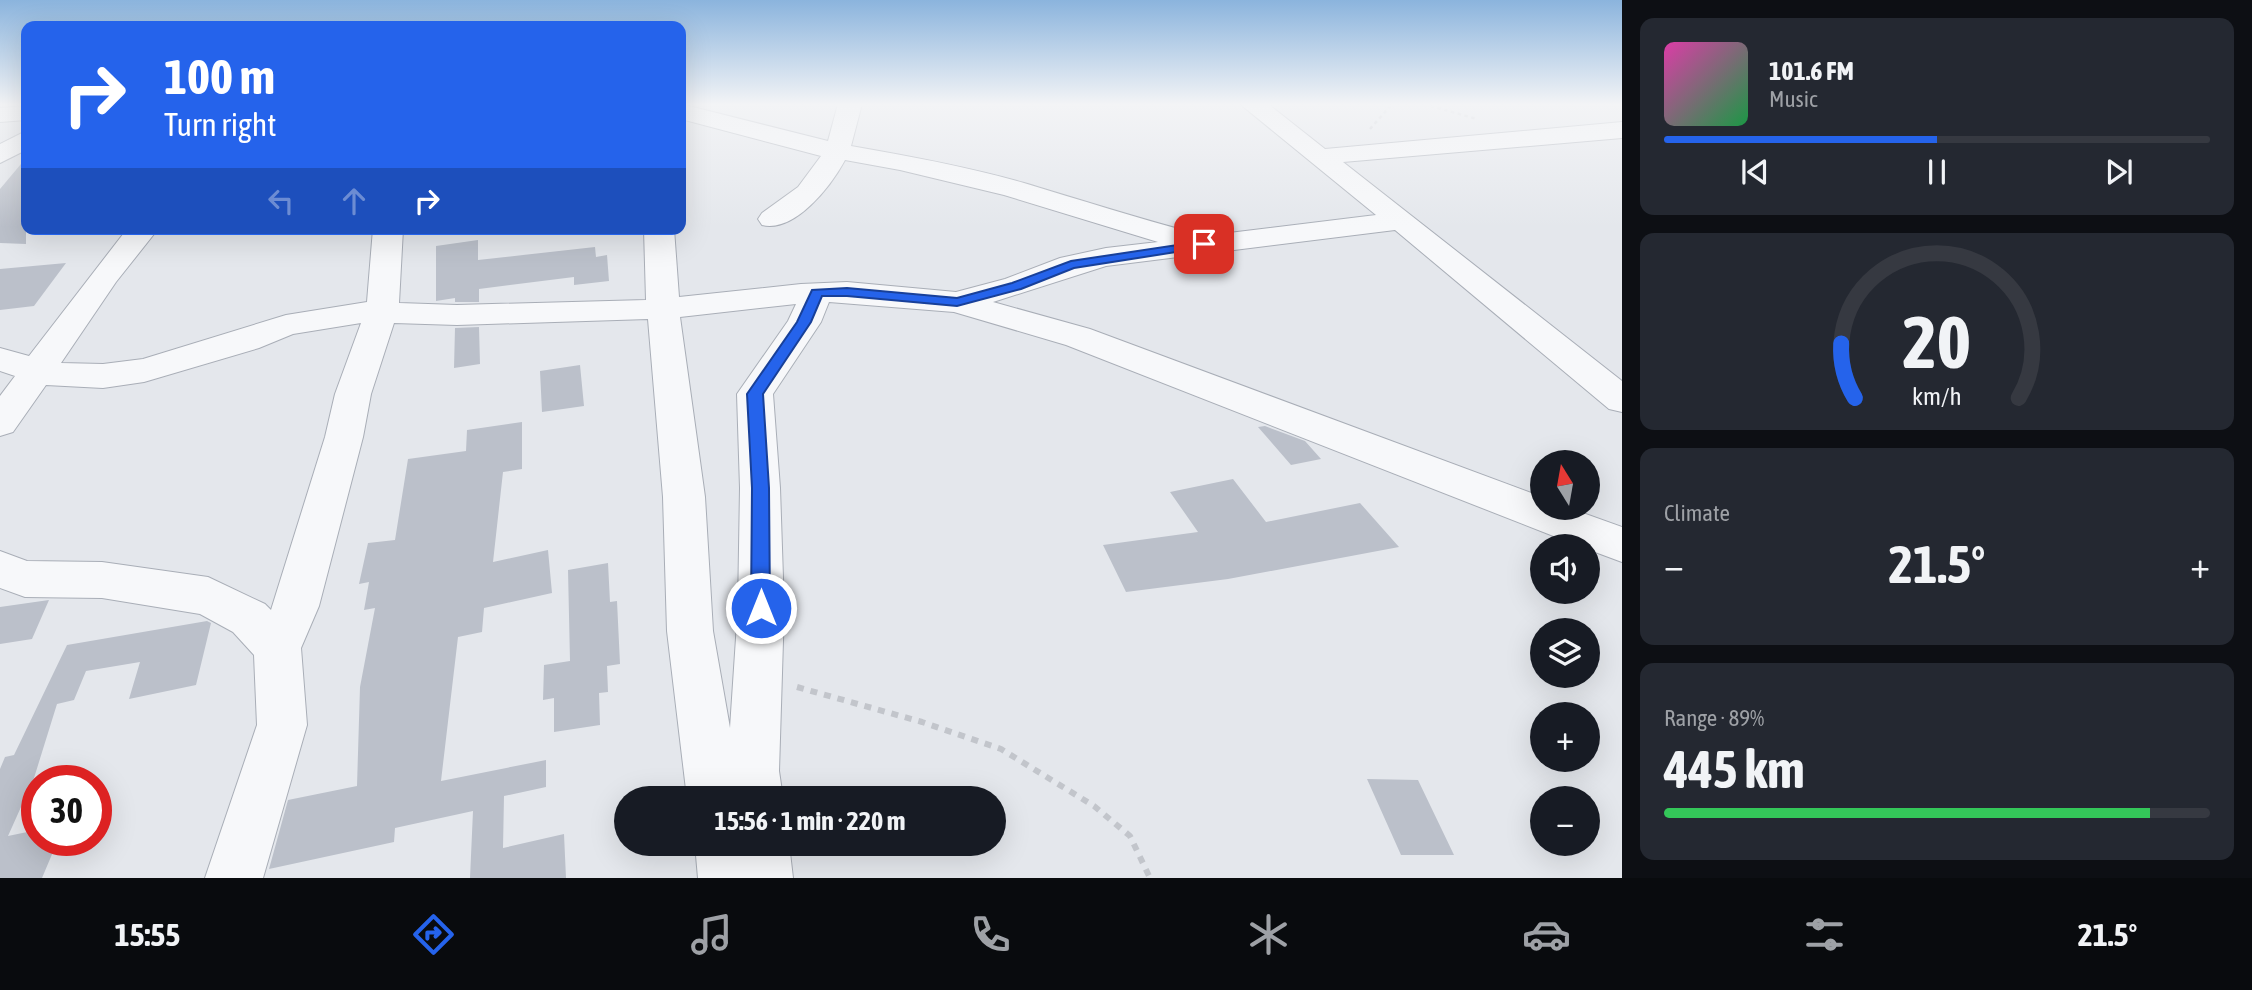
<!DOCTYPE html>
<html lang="en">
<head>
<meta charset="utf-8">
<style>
  :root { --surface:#171b24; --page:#242831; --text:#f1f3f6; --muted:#9ea1a6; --line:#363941; --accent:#2563eb }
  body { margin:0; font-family:"Asap Condensed",sans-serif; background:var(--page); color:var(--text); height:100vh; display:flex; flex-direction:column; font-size:26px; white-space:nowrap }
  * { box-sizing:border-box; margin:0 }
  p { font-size:23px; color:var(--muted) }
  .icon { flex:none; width:38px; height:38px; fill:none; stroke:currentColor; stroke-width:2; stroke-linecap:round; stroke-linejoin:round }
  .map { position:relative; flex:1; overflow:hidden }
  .panel { display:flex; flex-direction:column; gap:18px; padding:18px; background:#0d0f14; width:630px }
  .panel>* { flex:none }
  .hud { position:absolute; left:21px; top:21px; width:665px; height:214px; border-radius:14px; box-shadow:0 7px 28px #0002; background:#2563eb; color:#fff; overflow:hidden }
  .needle { width:46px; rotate:349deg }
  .fabs { position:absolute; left:1530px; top:450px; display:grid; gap:14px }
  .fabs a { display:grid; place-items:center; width:70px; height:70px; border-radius:50%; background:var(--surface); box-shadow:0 7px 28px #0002; font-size:35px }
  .speed { position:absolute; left:21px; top:765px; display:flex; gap:14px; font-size:35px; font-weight:700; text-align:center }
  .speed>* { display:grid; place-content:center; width:91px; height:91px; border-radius:50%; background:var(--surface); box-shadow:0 7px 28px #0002; line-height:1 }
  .speed .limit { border:10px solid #d22; background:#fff; color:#111 }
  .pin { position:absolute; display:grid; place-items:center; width:60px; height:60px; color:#fff; margin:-30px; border-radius:14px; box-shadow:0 4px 10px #0006 }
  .me { position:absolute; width:77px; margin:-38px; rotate:0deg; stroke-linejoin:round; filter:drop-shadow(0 0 5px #0008) }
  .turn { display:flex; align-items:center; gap:24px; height:147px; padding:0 28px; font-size:32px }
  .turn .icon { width:91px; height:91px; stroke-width:2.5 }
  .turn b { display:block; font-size:49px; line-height:60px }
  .lanes { display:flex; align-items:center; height:66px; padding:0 28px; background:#0003; justify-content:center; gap:35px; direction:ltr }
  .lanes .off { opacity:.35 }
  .big { font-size:52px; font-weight:700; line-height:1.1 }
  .panel .card { flex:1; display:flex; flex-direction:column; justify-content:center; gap:10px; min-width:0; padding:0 24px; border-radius:14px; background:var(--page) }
  .panel .dial { align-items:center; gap:0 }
  .dial svg { height:182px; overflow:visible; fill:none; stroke:var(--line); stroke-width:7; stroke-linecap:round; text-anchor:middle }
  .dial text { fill:var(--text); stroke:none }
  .song { display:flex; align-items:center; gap:21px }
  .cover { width:84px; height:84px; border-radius:10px; background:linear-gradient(135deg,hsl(320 70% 55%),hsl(140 70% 35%)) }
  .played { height:7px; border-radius:4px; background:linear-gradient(90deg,var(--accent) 50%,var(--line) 50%) }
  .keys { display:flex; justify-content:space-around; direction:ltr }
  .heat { display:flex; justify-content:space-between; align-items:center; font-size:38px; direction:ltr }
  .charge { height:10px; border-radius:5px; background:linear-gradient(90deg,#34c759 89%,var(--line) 0) }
  .trip { position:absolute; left:614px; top:786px; width:392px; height:70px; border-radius:35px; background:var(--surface); box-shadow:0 7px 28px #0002; font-weight:700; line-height:70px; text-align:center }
  .tabs { display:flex; height:112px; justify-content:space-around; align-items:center; background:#090b0e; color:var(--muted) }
  .tabs .icon { width:49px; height:49px }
  .tabs .selected { color:var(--accent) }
  .tabs b { font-size:32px; color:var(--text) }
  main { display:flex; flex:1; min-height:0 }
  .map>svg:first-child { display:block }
  .building { fill:#bbc0ca }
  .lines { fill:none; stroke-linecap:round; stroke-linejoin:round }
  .minor-casing { stroke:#a9aeb7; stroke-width:2 }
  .path-far1 { stroke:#c2c5cb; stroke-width:2.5; stroke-dasharray:3.5 3.5; stroke-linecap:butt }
  .path { stroke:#c2c5cb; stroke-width:6; stroke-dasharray:7 7; stroke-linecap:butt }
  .minor { fill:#f7f8fa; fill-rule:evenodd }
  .route { fill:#2563eb; stroke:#184099; stroke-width:2 }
</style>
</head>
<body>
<main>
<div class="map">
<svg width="1622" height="878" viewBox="0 0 1622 878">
  <rect width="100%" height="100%" fill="#e4e7ec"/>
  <!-- building -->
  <path class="building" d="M26,158V244L0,243V189Z
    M478,240V260L595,247L596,257L607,255L609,281L574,285V277L479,289V302H455V298L436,301V246Z
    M66,263L34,306L0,310V269Z
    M479,327L480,364L454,368L455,328Z
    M580,365L584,406L542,412L540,371Z
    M522,422V469L503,472L493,562L548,550L552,593L484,608L482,632L458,637L441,781L546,760V787L504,796L503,848L564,834L566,878H470L473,811L395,828L394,842L269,869L288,800L357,786L360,687L375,608L364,610L369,582L359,584L368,543L395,540L408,459L466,451L467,430Z
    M1265,426L1305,441L1321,459L1291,465L1258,427Z
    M1233,479L1266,522L1360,503L1399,547L1228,579L1126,592L1103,545L1198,532L1170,492Z
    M608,563L610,602L617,601L620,664L607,666L608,692L599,693L600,725L554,732V698L543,700L544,665L570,661L568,570Z
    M49,600L32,639L0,644V607Z
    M207,621L211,623L196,685L129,699L140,662L86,671L74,700L57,704L34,778L8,836L37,830V840H58L42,878H0V769L5,757L14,755L67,645Z
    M1367,779L1418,780L1454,855H1401Z"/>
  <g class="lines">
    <!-- minor casing -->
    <g class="minor-casing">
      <path id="minor" d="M681,104L828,141L838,104H862L851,146C909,156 968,167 1024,183C1081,200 1136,218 1194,233L1196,237L1376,215L1240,104H1268L1325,149L1622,122V138L1343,162L1622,381V412L1609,409L1395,230L1106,266L993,302L1090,329L1542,497V508H1569L1622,527V562L1587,549V546H1579L1066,345L954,312L829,302L821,322L773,394L780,488L784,608L779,771L783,798H687L667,631L663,497L648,319L457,325L394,323L371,394L363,437L319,606L301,648L307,725L263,878H205L257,725L254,655L233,632L200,614L102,598L25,597L0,588V551L27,561L102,562L208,577L265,604L271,610L325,437L335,394L361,323L293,334L259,348L144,382L103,388L46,385L13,432L0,436V396L15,376L0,371V348L29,356L127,229H158L116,282L61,363L103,364L143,359L286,315L367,302L373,229H403L399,303L457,305L646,300L644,229H674L679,297L801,284L847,282L956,292L1005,279L1060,258L1106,248L1158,242L1004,195L900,170L845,160C831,186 795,233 762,225L758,219L762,213L798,187L821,156L681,119ZM796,304L788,321L737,394L740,488L738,608L730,728L713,631L705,497L680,317Z
        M26,106V120L0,122V108Z
        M26,131V150L0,163V144Z
        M695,844H789L793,878H698Z"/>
    </g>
    <!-- path-far1 -->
    <path class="path-far1" d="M1424,104L1477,119
      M1370,129L1392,104"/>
    <!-- path -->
    <path class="path" d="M797,687L922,722L1001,749L1094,806L1130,836L1150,878"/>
    <!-- minor -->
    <use href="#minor" class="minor"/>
  </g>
  <!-- sky -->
  <linearGradient id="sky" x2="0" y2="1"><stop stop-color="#8bb4dd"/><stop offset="0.46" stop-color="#f3f4f6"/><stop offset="1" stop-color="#f3f4f6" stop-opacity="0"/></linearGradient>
  <rect width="1622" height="227" fill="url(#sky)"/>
  <!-- route -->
  <path class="route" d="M1204,241L1208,242V247L1074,268L1021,289L957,306L847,296H822L811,322L763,394L769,488L770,608L767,613L761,616L754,613L751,608L752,488L747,394L797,322L812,290L847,288L957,298L1012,283L1071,261Z"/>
</svg>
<div class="fabs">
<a><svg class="needle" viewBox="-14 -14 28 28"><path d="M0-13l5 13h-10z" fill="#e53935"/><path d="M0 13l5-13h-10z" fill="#9ea1a6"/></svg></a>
<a><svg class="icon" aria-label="sound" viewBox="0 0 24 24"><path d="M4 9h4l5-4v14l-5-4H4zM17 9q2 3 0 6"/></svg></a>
<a><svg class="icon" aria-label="layers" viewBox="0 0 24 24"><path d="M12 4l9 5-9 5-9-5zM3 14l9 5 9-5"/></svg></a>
<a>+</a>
<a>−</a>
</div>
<div class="speed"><div class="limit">30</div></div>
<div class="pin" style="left:1204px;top:244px;background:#d93025"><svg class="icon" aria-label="arrive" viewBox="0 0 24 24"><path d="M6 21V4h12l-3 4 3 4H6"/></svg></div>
<svg class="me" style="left:761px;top:608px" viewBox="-20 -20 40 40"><circle r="17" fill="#2563eb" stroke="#fff" stroke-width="3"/><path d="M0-11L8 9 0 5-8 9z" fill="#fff"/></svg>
<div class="trip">15:56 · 1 min · 220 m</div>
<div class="hud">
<div class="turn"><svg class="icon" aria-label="right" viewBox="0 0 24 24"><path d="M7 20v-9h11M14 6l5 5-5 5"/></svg><div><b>100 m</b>Turn right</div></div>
<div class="lanes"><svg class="icon off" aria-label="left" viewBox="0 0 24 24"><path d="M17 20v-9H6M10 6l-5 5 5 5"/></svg><svg class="icon off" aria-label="ahead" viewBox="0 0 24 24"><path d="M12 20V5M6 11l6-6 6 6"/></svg><svg class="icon" aria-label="right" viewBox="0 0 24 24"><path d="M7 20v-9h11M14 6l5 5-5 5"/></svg></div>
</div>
</div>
<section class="panel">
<div class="card">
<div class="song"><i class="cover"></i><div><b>101.6 FM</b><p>Music</p></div></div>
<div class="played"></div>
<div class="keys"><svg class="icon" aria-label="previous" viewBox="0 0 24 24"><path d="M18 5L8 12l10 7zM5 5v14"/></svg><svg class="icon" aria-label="pause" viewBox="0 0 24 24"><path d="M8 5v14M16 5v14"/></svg><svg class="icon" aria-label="next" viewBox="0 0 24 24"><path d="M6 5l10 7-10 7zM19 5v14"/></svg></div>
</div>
<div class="card dial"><svg viewBox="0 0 100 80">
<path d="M14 69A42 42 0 1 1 86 69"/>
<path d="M14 69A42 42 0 0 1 8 45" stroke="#2563eb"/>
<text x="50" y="56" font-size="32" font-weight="700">20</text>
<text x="50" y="72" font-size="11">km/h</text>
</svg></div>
<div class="card"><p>Climate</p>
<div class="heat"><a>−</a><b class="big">21.5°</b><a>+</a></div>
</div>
<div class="card"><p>Range · 89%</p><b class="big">445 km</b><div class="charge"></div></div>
</section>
</main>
<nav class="tabs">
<b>15:55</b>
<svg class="icon selected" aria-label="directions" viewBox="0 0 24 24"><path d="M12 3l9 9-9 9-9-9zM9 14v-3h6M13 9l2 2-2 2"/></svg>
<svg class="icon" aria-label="music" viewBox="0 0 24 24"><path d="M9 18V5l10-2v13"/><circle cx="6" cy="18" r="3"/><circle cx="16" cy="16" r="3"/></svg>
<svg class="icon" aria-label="phone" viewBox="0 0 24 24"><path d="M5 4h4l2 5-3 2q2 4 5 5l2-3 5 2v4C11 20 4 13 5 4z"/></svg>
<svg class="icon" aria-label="climate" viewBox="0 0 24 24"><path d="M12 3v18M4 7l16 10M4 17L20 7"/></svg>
<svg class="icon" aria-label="car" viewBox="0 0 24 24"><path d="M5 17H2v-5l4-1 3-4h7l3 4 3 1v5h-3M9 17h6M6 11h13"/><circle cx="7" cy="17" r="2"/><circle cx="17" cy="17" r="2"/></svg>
<svg class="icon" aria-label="filters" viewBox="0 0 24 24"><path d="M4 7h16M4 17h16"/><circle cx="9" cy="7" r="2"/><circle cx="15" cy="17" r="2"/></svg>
<b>21.5°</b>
</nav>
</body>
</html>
